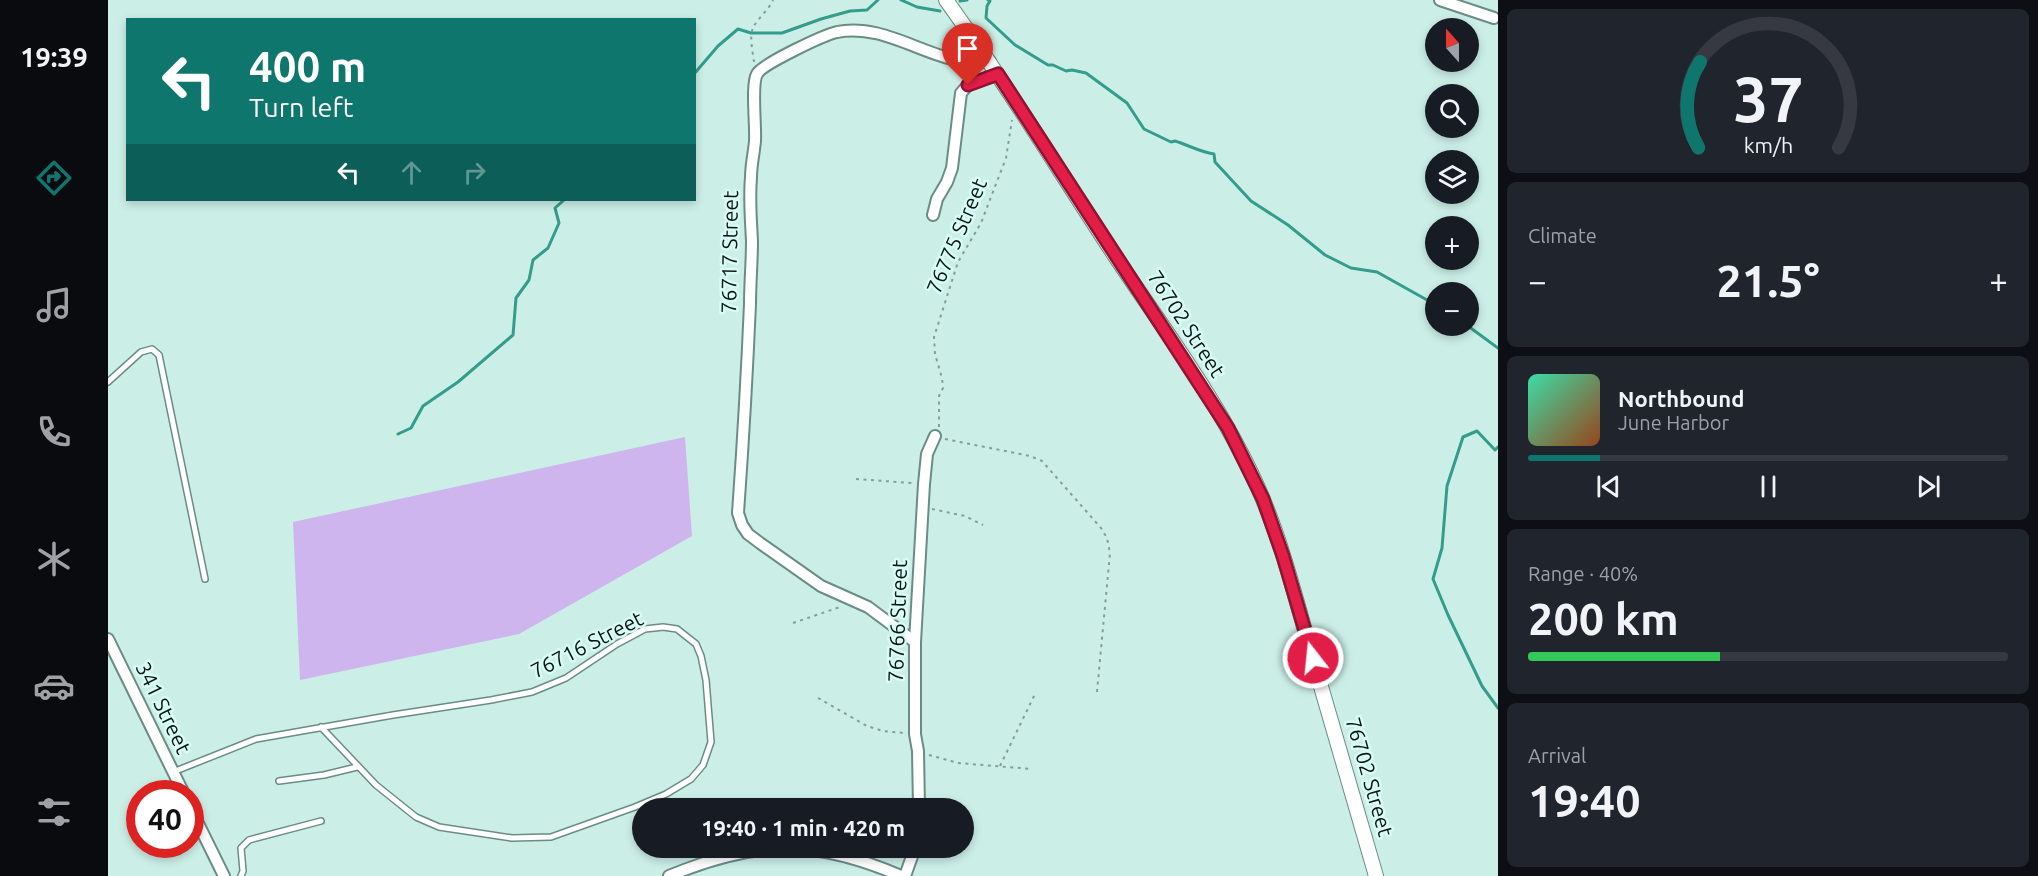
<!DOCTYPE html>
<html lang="en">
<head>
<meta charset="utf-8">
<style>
  :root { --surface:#171b24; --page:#20242c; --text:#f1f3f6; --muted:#9ea1a6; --line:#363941; --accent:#0f766e }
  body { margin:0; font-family:Ubuntu,sans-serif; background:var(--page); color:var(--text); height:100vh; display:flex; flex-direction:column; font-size:22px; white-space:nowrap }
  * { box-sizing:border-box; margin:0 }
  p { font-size:20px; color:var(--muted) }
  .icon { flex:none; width:33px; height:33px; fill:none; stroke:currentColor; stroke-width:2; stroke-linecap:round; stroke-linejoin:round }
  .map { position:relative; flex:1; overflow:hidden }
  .panel { display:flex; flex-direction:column; gap:9px; padding:9px; background:#0d0f14; width:540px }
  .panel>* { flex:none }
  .guide { position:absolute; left:18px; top:18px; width:570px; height:183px; border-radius:0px; box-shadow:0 3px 9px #0003; background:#0f766e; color:#fff; overflow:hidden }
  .needle { width:39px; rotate:339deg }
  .fabs { position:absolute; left:1317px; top:18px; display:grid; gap:12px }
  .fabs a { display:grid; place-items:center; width:54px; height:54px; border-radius:50%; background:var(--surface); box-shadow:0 3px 9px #0003; font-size:30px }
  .speed { position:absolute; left:18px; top:780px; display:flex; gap:12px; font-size:30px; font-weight:700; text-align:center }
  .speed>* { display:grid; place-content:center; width:78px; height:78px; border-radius:50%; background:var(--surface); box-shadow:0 3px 9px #0003; line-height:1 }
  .speed .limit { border:9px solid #d22; background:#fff; color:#111 }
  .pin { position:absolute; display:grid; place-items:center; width:51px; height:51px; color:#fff; margin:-62px -26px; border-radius:50% 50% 50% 0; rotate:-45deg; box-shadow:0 0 6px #0007 }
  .pin .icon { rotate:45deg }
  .me { position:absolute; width:66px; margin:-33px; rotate:344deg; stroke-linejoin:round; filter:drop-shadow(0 0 4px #0008) }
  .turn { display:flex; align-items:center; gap:21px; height:126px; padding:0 24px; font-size:27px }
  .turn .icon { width:78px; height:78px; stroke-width:2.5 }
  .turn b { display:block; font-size:42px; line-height:51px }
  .lanes { display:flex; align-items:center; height:57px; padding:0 24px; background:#0003; justify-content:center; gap:30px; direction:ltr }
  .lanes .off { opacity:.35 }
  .big { font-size:45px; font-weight:600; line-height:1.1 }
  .panel .widget { flex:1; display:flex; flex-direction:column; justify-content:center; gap:9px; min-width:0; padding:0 21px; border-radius:9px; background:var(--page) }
  .panel .dial { align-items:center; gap:0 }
  .dial svg { height:156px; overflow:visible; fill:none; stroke:var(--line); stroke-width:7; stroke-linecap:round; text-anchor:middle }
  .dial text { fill:var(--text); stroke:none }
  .song { display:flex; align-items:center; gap:18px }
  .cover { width:72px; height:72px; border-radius:9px; background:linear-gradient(135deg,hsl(160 70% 55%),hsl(20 70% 35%)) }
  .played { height:6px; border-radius:3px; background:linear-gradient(90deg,var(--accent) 15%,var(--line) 15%) }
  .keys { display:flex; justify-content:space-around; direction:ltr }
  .heat { display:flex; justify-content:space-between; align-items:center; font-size:33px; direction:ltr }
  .charge { height:9px; border-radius:4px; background:linear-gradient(90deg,#34c759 40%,var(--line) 0) }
  .trip { position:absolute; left:524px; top:798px; width:342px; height:60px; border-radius:30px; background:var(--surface); box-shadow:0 3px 9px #0003; font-weight:600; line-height:60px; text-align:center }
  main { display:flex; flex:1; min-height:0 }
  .menu { display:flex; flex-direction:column; width:108px; justify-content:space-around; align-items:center; background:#090b0e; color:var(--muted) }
  .menu .icon { width:42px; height:42px }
  .menu .selected { color:var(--accent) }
  .menu b { font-size:27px; color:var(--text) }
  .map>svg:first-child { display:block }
  .green { fill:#ceb5ee }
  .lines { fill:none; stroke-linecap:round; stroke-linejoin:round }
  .stream { stroke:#339c8b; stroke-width:3 }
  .service-casing { stroke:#6b8c85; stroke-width:8 }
  .minor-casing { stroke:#6b8c85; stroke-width:14 }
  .tertiary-casing { stroke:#6b8c85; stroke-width:16 }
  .path { stroke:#829e97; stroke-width:2; stroke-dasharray:3 4.5; stroke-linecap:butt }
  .service { stroke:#fff; stroke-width:5 }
  .minor { stroke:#fff; stroke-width:10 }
  .tertiary { stroke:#fff; stroke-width:14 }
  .route-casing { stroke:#92132f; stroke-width:15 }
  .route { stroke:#e11d48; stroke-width:10 }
  .labels { text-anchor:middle; stroke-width:5; stroke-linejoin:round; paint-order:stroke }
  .street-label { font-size:21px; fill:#081512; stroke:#d8fcf4 }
</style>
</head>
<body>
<main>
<nav class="menu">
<b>19:39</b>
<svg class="icon selected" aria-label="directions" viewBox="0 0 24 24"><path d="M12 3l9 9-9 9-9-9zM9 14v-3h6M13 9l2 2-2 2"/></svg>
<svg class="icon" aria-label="music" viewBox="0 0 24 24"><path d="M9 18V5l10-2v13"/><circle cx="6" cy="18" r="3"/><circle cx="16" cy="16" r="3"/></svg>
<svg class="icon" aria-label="phone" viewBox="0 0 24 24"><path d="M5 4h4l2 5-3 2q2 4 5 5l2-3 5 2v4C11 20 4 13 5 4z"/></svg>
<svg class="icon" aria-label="climate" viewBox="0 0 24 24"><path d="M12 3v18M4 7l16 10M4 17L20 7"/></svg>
<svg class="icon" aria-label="car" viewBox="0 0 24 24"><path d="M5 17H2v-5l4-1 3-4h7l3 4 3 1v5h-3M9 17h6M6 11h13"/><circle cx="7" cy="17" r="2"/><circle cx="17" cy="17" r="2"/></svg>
<svg class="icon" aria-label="filters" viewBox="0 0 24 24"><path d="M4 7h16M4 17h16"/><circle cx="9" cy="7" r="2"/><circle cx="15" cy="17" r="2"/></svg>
</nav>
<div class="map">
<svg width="1390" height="876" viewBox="0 0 1390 876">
  <rect width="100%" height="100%" fill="#cbefe7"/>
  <!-- green -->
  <path class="green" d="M577,437L584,536L411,634L192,680L185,522Z"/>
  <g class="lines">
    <!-- stream -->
    <path class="stream" d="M793,0L809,7L832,11
      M880,0L882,1L879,6L878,18L907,45L940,65H945L958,71L964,70L978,73L1019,103L1036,129L1063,142L1067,141C1080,145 1092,152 1106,154L1107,162L1143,201L1180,225L1217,255L1243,268L1269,272L1328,305
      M852,1L859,0
      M586,74L610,46L630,29L643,33H674L713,19L742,11L759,10L770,0
      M1360,326L1390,348
      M290,434L303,428L315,406L350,382L405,335L408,298L421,280L425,260L440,248L451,223L447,208L456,200
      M1390,447L1387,450L1369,431L1355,437L1339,486L1334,548L1325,579L1340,615L1374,686L1390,708"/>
    <!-- service casing -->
    <g class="service-casing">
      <path id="service" d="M0,382L33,352L44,349L51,355L97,579
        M65,772L148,739L285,715L383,700L424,692L458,678L509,644L537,629L555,627L569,629L588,644L593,656L598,680L603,742L595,765L583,779L558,794L527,807L443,837L404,838L331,827L308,817L268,785L213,727
        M171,781L216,775L249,767
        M133,876L135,871L133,848L141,840L213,821"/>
    </g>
    <!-- minor casing -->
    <g class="minor-casing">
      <path id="minor" d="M1332,0L1386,18
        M825,215L829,199L839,182L844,168L853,93L860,85L890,74
        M0,639L76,794
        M807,642L760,607L713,586L652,543L640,534L634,525L630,513C635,443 639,374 642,304C642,283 644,262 644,241C643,220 641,199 643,177C643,165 646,153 647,141C648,126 643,84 649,74C654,64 716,35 729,32C783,21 831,71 882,61
        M82,807L116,876
        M811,808L810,751L807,734V642L816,484L819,454L827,436
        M561,876C649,840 705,838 793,876
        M797,876L807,848"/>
    </g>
    <!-- tertiary casing -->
    <g class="tertiary-casing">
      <path id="tertiary" d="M838,0C898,83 951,171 1007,256C1059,334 1117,410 1154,497C1175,547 1188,600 1203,652C1225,727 1246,802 1268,876"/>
    </g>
    <!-- path -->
    <path class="path" d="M646,62C645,53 641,37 645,28C649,19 660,11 665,0
      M831,427V396L835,388L834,378L827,354L826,337L850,262L873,223L898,158L904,120
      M837,439L922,456L934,461L993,528L999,538L1002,553L989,692
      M748,479L804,483
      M824,509L857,516L875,525
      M685,623L732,607
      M710,698L759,726L775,731L796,733
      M821,755L850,763L924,769
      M892,766L927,694"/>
    <!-- service -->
    <use href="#service" class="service"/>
    <!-- minor -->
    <use href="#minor" class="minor"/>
    <!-- tertiary -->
    <use href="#tertiary" class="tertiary"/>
  </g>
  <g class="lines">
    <!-- route casing -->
    <g class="route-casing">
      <path id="route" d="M860,85L890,74L1120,428L1155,499L1175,556L1205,658"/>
    </g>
    <!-- route -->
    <use href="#route" class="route"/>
  </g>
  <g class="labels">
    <!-- street labels -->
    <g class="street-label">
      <text transform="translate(849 236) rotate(-67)" y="7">76775 Street</text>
      <text transform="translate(622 252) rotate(-89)" y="7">76717 Street</text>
      <text transform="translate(1078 324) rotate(57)" y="7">76702 Street</text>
      <text transform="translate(790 621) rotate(-88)" y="7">76766 Street</text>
      <text transform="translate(479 645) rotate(-27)" y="7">76716 Street</text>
      <text transform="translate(55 708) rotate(64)" y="7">341 Street</text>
      <text transform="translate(1261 777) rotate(74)" y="7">76702 Street</text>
    </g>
  </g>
</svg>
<div class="fabs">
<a><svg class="needle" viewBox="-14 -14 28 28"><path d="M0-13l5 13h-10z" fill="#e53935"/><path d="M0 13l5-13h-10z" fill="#9ea1a6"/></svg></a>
<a><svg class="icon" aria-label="search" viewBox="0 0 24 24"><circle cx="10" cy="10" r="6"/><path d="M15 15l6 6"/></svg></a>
<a><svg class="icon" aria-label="layers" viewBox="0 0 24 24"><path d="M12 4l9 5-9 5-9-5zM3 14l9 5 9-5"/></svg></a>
<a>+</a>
<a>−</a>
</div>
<div class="speed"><div class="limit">40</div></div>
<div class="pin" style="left:860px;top:85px;background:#d93025"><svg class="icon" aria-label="arrive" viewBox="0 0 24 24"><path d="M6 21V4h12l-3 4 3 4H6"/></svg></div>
<svg class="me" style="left:1205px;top:658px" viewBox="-20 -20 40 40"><circle r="17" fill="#e11d48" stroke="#fff" stroke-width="3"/><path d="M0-11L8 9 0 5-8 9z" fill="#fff"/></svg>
<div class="trip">19:40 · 1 min · 420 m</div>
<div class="guide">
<div class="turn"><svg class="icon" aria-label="left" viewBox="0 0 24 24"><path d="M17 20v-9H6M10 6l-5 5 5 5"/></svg><div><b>400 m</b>Turn left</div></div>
<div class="lanes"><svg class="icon" aria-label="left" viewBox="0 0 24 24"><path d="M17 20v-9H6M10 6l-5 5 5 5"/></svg><svg class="icon off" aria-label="ahead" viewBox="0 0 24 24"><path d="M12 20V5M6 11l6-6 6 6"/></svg><svg class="icon off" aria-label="right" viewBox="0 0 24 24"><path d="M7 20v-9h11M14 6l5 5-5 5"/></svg></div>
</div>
</div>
<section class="panel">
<div class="widget dial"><svg viewBox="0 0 100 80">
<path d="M14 69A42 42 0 1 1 86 69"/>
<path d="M14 69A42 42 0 0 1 15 25" stroke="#0f766e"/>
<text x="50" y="56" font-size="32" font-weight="700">37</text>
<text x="50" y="72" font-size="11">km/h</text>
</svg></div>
<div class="widget"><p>Climate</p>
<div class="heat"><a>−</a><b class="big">21.5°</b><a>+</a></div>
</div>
<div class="widget">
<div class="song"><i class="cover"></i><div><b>Northbound</b><p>June Harbor</p></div></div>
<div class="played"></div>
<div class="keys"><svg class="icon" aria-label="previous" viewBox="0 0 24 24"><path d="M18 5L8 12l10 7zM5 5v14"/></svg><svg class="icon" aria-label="pause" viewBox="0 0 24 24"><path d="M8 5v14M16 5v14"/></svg><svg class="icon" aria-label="next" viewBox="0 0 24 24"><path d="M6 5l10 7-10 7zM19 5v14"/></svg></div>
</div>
<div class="widget"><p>Range · 40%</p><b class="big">200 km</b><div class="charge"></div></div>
<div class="widget"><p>Arrival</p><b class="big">19:40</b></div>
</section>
</main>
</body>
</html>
